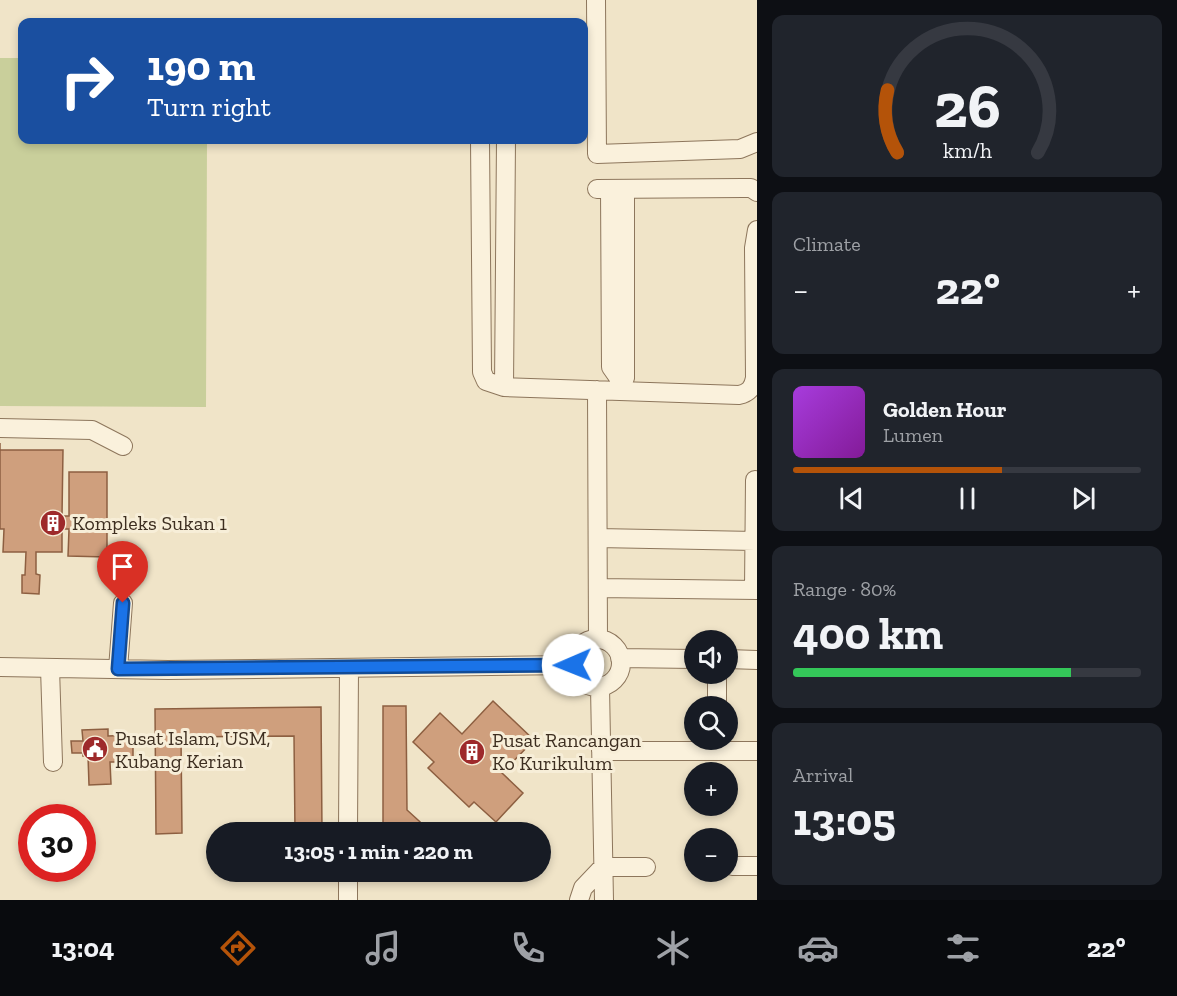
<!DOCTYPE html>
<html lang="en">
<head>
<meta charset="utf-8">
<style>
  :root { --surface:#171b24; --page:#20242c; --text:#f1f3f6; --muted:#9ea1a6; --line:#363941; --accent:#b45309 }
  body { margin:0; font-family:"Zilla Slab",serif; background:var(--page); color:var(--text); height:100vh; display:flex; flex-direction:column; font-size:22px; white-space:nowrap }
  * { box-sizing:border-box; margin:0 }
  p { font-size:20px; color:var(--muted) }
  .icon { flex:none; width:33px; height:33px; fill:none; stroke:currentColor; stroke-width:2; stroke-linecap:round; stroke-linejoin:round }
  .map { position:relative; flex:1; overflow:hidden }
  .drawer { display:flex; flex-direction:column; gap:15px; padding:15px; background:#0d0f14; width:420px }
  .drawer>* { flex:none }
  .top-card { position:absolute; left:18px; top:18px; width:570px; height:126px; border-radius:12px; box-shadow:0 3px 9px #0003; background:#1a4fa0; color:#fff; overflow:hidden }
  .buttons { position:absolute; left:684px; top:630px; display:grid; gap:12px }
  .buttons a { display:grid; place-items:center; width:54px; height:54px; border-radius:50%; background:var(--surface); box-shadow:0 3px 9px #0003; font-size:30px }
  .speed { position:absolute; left:18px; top:804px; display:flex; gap:12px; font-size:30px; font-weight:700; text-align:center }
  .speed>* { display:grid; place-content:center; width:78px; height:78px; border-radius:50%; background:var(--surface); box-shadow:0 3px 9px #0003; line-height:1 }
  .speed .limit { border:9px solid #d22; background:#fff; color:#111 }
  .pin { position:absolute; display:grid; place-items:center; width:51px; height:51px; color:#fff; margin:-62px -26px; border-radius:50% 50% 50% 0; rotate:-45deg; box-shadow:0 0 6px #0007 }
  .pin .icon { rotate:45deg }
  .me { position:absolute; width:66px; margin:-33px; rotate:269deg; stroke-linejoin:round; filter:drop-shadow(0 0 4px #0008) }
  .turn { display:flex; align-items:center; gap:21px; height:126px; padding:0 30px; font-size:27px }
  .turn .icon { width:78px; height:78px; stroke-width:2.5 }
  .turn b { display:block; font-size:42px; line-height:51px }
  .big { font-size:45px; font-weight:800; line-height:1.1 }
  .drawer .tile { flex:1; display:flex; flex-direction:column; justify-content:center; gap:9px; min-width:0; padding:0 21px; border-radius:12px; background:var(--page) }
  .drawer .dial { align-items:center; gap:0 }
  .dial svg { height:156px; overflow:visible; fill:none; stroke:var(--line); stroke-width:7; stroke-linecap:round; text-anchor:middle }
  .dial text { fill:var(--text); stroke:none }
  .song { display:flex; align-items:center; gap:18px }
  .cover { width:72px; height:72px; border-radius:9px; background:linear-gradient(135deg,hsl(280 70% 55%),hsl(290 70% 35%)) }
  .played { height:6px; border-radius:3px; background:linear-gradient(90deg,var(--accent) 60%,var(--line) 60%) }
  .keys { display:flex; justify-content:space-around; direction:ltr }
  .heat { display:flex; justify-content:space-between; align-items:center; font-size:33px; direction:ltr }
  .charge { height:9px; border-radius:4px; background:linear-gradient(90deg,#34c759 80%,var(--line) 0) }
  .trip { position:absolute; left:206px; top:822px; width:345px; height:60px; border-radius:30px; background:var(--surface); box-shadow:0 3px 9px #0003; font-weight:800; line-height:60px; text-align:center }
  .tabs { display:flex; height:96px; justify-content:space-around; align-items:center; background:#090b0e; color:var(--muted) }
  .tabs .icon { width:42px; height:42px }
  .tabs .active { color:var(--accent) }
  .tabs b { font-size:27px; color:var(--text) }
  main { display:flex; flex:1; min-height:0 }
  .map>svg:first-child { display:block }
  .green { fill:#c9cf9b }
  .building { fill:#cf9f7d; stroke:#8d5f41; stroke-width:1.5 }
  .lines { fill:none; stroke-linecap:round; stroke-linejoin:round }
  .minor-casing { stroke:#8d765c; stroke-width:20 }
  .minor { stroke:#faf1dc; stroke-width:18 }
  .route-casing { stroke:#114b97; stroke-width:15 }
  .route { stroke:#1a73e8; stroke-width:10 }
  .labels { text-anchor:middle; stroke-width:6; stroke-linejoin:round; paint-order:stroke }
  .poi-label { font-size:20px; fill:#3d2e20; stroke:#f7eed8; text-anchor:start }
</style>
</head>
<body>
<main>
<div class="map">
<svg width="757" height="900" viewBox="0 0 757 900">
  <rect width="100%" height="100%" fill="#f0e4c8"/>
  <!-- green -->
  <path class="green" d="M0,58H22V140H207L206,407L0,406Z"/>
  <!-- building -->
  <path class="building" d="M0,443V450H63L62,516H69V472H107V557L68,556L69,529H62V552H36V574L40,575L39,594L22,593V575H25L26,552H3L4,529H0Z
    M493,701L534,740L502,773L523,793L496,822L474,802L469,807L428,768L434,762L413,742L440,713L462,734Z
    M383,706H406L407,810L429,830H530V832H383Z
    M321,707L322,832H295L294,736L181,737L182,833L156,834L155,709Z
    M108,729V736L133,735V757L116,758V762H110L111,784L89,785L88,756H83V753H72L71,741H83L82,730Z"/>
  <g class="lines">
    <!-- minor casing -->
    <g class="minor-casing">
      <path id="minor" d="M596,0L597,154L740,149L757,142
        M480,140L482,372L486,381L504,387
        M506,140L504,387L739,395C749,393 753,388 755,378L754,248L757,230
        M597,189L743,188H751L757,192
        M610,189L611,367L618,377L625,378V189
        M597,390L598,639
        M0,428L92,430L123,446
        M598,538L755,541
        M598,588L757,590
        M754,590L755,480
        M573 663a24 24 0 1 1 48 0a24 24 0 1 1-48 0Z
        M620,658L694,659
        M728,659L757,660
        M0,667L168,670L573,665
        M50,668L53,762
        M118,669L123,603
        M717,674V706
        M600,687L604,900
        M601,751H757
        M348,832L349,668
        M732,866H757
        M348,900V872
        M579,900L583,888L603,867H646"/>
    </g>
    <!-- minor -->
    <use href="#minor" class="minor"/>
  </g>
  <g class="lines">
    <!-- route casing -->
    <g class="route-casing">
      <path id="route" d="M123,603L118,669L573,665"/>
    </g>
    <!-- route -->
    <use href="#route" class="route"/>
  </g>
  <!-- icons -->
  <defs>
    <g id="building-disc" transform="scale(1.35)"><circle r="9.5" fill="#9e2a2b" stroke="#f7eed8"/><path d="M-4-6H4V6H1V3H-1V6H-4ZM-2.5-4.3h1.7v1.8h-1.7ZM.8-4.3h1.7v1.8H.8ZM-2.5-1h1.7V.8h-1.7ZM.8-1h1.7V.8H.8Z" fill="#fff"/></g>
    <g id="civic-disc" transform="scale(1.35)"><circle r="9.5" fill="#9e2a2b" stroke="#f7eed8"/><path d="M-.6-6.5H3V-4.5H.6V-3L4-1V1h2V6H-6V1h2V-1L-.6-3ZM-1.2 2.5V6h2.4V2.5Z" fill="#fff"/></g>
  </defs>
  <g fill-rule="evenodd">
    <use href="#building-disc" x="53" y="523"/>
    <use href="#civic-disc" x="95" y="749"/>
    <use href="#building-disc" x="472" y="752"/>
  </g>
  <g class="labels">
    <!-- poi labels -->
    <g class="poi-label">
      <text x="72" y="530">Kompleks Sukan 1</text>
      <text x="115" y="745">Pusat Islam, USM,<tspan x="115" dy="23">Kubang Kerian</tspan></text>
      <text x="492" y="747">Pusat Rancangan<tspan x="492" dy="23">Ko Kurikulum</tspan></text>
    </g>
  </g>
</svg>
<div class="buttons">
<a><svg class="icon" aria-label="sound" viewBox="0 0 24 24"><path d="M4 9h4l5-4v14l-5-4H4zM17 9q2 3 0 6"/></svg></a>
<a><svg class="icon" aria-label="search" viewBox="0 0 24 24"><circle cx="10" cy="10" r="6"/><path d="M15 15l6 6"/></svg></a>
<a>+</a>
<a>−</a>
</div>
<div class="speed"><div class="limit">30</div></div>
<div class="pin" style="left:123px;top:603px;background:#d93025"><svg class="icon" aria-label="arrive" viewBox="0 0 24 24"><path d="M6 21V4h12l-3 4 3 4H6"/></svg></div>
<svg class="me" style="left:573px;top:665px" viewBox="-20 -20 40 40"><circle r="19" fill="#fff"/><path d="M0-13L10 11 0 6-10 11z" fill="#1a73e8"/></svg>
<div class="trip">13:05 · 1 min · 220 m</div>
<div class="top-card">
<div class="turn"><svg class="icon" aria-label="right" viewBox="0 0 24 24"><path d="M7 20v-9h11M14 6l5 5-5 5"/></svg><div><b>190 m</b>Turn right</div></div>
</div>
</div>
<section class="drawer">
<div class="tile dial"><svg viewBox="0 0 100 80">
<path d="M14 69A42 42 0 1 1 86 69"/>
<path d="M14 69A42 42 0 0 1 9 37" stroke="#b45309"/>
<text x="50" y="56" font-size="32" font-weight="700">26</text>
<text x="50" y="72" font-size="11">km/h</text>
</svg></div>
<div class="tile"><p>Climate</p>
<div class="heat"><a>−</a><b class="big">22°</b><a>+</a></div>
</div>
<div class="tile">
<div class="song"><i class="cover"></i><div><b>Golden Hour</b><p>Lumen</p></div></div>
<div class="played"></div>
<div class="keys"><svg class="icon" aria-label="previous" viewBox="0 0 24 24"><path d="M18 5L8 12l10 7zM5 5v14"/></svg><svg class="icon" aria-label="pause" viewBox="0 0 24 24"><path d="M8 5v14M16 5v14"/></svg><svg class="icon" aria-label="next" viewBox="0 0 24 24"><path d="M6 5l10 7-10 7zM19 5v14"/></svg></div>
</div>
<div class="tile"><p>Range · 80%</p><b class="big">400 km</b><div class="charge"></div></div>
<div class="tile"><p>Arrival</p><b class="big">13:05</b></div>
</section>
</main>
<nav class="tabs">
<b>13:04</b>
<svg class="icon active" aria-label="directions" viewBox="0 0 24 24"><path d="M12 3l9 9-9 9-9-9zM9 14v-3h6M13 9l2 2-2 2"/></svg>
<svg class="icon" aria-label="music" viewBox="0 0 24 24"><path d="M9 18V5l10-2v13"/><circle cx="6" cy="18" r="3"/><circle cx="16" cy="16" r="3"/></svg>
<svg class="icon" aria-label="phone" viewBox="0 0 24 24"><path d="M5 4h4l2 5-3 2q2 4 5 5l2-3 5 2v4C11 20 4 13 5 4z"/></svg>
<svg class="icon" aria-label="climate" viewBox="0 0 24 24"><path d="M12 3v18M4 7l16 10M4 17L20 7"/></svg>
<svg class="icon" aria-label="car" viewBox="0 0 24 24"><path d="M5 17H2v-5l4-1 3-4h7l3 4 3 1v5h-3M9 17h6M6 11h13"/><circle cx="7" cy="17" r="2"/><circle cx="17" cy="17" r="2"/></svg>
<svg class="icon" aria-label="filters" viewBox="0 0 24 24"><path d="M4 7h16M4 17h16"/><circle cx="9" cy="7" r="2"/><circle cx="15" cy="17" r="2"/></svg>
<b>22°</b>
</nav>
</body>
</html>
